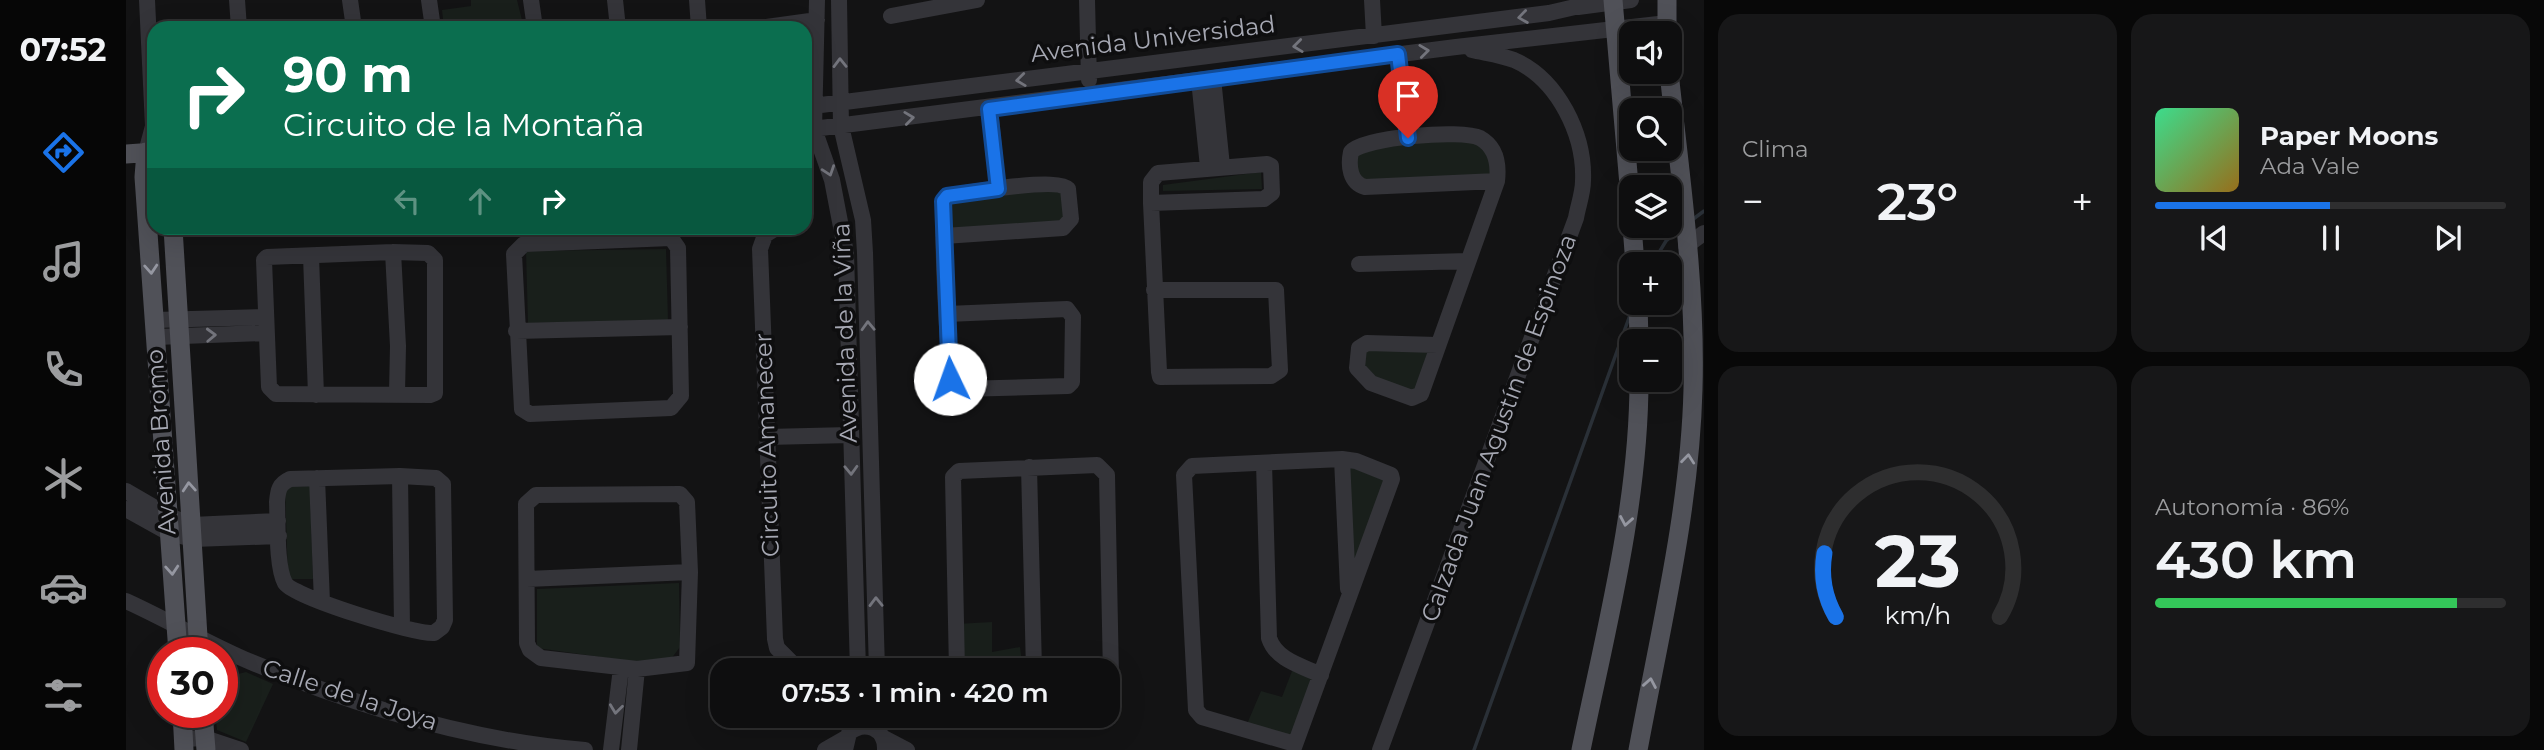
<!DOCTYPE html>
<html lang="es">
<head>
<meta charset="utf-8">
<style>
  :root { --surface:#0e0e0f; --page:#171718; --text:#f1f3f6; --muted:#9b9c9e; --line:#2e2e2f; --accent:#1a73e8 }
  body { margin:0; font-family:Montserrat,sans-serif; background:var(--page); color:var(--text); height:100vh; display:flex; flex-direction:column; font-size:26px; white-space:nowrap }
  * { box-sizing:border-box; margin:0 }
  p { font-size:23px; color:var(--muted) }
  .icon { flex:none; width:38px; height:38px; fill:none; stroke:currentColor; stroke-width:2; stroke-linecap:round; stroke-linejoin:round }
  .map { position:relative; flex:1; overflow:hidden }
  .drawer { display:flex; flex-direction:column; gap:14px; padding:14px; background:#080808; width:840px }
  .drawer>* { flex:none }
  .top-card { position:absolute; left:21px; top:21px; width:665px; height:214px; border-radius:21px; box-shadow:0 7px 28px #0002,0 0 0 2px var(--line); background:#0b6e4f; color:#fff; overflow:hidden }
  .controls { position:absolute; left:1493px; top:21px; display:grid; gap:14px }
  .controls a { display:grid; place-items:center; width:63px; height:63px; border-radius:14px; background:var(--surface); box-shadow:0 7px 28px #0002,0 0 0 2px var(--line); font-size:35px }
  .speed { position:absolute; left:21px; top:637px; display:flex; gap:14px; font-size:35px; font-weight:700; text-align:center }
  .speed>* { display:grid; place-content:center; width:91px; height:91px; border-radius:50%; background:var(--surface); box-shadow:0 7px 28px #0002,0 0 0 2px var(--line); line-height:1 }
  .speed .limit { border:10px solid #d22; background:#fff; color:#111 }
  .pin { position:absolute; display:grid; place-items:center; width:60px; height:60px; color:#fff; margin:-72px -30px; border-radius:50% 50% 50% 0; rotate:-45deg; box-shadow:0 0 7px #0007 }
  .pin .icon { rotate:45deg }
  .me { position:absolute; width:77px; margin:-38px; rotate:357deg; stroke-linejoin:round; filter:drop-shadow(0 0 5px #0008) }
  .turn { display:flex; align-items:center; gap:24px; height:147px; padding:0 21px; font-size:32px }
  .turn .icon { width:91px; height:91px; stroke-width:2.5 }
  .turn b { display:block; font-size:49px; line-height:60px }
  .lanes { display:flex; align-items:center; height:66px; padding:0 21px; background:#0003; justify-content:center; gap:35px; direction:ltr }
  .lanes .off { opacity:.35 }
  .big { font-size:52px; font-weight:600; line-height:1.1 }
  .drawer .tile { flex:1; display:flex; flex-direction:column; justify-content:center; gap:10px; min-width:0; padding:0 24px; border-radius:21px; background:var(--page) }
  .drawer .dial { align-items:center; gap:0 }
  .dial svg { height:182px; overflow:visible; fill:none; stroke:var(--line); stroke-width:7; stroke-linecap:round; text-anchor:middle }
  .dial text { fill:var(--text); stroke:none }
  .song { display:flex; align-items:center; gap:21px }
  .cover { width:84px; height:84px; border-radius:10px; background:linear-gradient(135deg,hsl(150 70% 55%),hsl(40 70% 35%)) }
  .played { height:7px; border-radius:4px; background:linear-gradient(90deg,var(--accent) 50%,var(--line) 50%) }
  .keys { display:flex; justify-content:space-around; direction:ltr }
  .heat { display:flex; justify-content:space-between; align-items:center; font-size:38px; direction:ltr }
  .charge { height:10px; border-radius:5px; background:linear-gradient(90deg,#34c759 86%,var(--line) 0) }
  .drawer .tiles { flex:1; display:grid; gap:14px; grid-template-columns:repeat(2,1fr) }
  .trip { position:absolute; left:584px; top:658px; width:410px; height:70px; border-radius:21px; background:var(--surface); box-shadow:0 7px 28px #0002,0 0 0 2px var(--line); font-weight:600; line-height:70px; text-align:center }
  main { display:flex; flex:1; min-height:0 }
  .dock { display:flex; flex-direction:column; width:126px; justify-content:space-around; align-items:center; background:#060606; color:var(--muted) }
  .dock .icon { width:49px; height:49px }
  .dock .current { color:var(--accent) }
  .dock b { font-size:32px; color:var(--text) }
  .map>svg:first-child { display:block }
  .green { fill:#191f1b }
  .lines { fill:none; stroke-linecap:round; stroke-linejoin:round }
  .stream { stroke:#2a3037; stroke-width:3.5 }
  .minor { stroke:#343439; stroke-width:16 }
  .major { stroke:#505158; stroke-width:19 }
  .oneway { stroke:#73747c }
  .oneway2 { stroke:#9597a1 }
  .route-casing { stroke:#114b97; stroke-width:18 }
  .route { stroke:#1a73e8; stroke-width:12 }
  .labels { text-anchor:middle; stroke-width:7; stroke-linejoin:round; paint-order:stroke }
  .street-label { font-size:24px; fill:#a6a8b3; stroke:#0e0e0f }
</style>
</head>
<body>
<main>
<nav class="dock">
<b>07:52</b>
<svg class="icon current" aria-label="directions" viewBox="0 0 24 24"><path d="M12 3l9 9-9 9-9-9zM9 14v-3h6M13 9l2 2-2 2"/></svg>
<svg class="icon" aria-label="music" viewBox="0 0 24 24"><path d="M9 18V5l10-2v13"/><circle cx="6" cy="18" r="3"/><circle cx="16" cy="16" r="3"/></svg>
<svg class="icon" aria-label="phone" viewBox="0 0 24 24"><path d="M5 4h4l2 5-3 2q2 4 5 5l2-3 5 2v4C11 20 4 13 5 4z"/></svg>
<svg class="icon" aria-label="climate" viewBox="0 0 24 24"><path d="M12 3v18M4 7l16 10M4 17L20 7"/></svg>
<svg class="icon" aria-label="car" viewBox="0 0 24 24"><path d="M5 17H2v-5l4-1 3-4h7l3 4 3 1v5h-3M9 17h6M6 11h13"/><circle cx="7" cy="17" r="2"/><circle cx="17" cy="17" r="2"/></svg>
<svg class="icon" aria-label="filters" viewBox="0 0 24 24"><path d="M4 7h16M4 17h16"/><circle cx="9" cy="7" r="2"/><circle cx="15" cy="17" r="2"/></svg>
</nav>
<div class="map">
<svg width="1578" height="750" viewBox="0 0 1578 750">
  <rect width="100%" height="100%" fill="#131314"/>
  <!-- green -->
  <path class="green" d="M345,0H391L398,28H318L316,10L345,6Z
    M1337,135L1361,146L1367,178L1231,180L1230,151Z
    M1135,172L1136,189L1037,191V185Z
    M934,188L942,219L936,226L819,233L821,198Z
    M540,249L542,320L402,323L400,251Z
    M1307,349L1291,395L1239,376L1235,351Z
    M1219,462L1262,479L1224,584Z
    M184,486L187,579H162L159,487Z
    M553,583L554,647L545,659L510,662L411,648V589Z
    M866,622V652L894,647L897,670L835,666L830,624Z
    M1168,666L1191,676L1170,742L1121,724L1135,691L1156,697Z
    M120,672L147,684L120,742L91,730L89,712H96V678Z"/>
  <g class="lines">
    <!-- stream -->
    <path class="stream" d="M1566,220L1578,211
      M1526,264L1540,241L1554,229
      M1348,750L1504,315"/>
    <!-- minor -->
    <path class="minor" d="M111,0L113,28
      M224,0L228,28
      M303,0L307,28
      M405,0L409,28
      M489,0L492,28
      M571,0L573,28
      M691,0L688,129L706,180L720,253L732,670
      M713,0L715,126L737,220L739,253L751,670
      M961,0L963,80
      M1246,0L1248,36
      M1452,7L1505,0
      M765,16L851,0
      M632,28L691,20
      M1272,54L1282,138
      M1087,78L1096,166
      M1073,80L1082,167
      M679,107L1423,13L1449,7L1463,0
      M864,109L872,189
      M679,130L1330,47L1541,23
      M20,152L27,126L21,0
      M1025,203L1138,199L1146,193L1145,166L1141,164L1032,173L1025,182V203L1033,372L1034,377L1145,376L1154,370L1150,290H1028
      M650,228L639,235L634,249L649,639L651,648L665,662
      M818,236L937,228L945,219L942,189C931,177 841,193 821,196C812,207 823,354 824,379L835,389L942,386L946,382L947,317L941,309L821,314
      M545,238L552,248L555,396L545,408L404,414L396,409L388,254L398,244Z
      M1560,246L1578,233
      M267,252L302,253L309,260V393L304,395L150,394L143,387L138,260L141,257Z
      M267,252L272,346L271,393
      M185,256L190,395
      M1233,264L1342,261
      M29,320L139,317
      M390,331L554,327
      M30,337L140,333
      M1311,345L1241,343L1233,348L1231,368L1245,383L1286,398L1295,394L1371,181C1373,164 1370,147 1354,138C1336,129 1238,137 1225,152C1222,166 1224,183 1239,187L1371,181
      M641,437L724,435
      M1216,459L1222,589
      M1138,463L1143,638C1150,660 1176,666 1195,675
      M903,467L908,670
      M274,476L310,478L317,484L319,620L316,627L308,633C290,635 167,597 159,583C150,566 152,522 151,502C152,490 153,484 164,479Z
      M274,476L276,627
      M191,478L196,602
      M0,491L43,516L66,525L152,521
      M554,494L561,502L564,572L561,663L511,669L415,658L404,650L401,643L400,504L410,495Z
      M0,509L43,533L67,539L153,536
      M401,579L564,572
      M0,601C42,620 82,644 125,662C230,706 345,741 459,750
      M751,663L812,670
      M831,670L827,477L833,471L971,465L981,475L985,676L982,680
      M758,738L781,750
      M57,739L79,738L115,750
      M485,750L495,668
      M503,750L511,669
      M699,750L720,738
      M719,750L723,733C739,719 760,729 759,750
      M1167,750L1170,742L1266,479L1265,475L1230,461L1216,459L1066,466L1058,475L1070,710L1076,717L1169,744
      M1254,750L1450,218C1452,206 1457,193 1457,181C1459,135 1432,79 1388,60C1375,55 1359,53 1346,50"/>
    <!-- major -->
    <path class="major" d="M1487,0L1505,208
      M1541,0V33
      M20,152L18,177L52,653
      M0,154L28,152
      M1506,226L1509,264
      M47,228L73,653
      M1512,303L1513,341
      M56,712L58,750
      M77,712L80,750
      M1455,750C1480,629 1513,504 1513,380
      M1512,750C1534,631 1564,510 1567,389C1570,283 1554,176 1543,72"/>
  </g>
  <!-- one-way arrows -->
  <defs><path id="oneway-chevron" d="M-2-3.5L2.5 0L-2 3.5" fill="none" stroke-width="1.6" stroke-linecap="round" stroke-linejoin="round" transform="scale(1.75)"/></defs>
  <g class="oneway">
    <use href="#oneway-chevron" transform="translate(1397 17) rotate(172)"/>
    <use href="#oneway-chevron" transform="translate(1172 46) rotate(173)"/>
    <use href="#oneway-chevron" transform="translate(1298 51) rotate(-7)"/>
    <use href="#oneway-chevron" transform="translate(714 63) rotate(-91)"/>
    <use href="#oneway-chevron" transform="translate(895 80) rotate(173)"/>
    <use href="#oneway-chevron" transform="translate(783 118) rotate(-7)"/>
    <use href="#oneway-chevron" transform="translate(703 171) rotate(71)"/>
    <use href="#oneway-chevron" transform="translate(742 326) rotate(-92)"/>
    <use href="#oneway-chevron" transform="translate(85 335) rotate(-2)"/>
    <use href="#oneway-chevron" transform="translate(725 470) rotate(88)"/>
    <use href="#oneway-chevron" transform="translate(750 602) rotate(-91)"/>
    <use href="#oneway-chevron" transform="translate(490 709) rotate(97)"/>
  </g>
  <g class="oneway2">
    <use href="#oneway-chevron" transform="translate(25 269) rotate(86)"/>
    <use href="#oneway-chevron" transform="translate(1562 459) rotate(-84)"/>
    <use href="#oneway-chevron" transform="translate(63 487) rotate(-94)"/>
    <use href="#oneway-chevron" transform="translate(1500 521) rotate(100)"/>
    <use href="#oneway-chevron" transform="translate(46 570) rotate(86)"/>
    <use href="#oneway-chevron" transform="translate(1524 683) rotate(-80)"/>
  </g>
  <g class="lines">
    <!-- route casing -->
    <g class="route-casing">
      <path id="route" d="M824,379L817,201L821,196L872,189L863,109L1272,54L1282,138"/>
    </g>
    <!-- route -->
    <use href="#route" class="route"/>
  </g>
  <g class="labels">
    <!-- street labels -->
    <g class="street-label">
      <text transform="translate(1027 39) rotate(-7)" y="8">Avenida Universidad</text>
      <text transform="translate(719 333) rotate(-92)" y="8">Avenida de la Viña</text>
      <text transform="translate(1373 428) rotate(-70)" y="8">Calzada Juan Agustín de Espinoza</text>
      <text transform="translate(35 442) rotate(-94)" y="8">Avenida Bromo</text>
      <text transform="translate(641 445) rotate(-92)" y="8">Circuito Amanecer</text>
      <text transform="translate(224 695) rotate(18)" y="8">Calle de la Joya</text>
    </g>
  </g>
</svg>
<div class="controls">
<a><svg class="icon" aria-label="sound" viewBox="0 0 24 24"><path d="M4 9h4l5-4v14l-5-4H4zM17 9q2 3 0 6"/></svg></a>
<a><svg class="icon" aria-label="search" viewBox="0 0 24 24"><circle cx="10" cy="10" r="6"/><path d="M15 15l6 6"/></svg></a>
<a><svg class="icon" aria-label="layers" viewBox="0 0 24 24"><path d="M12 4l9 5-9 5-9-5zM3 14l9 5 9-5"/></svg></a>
<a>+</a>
<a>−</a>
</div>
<div class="speed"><div class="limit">30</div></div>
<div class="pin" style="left:1282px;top:138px;background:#d93025"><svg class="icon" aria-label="arrive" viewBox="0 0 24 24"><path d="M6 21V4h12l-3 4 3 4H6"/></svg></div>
<svg class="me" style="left:824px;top:379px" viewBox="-20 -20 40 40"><circle r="19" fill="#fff"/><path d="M0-13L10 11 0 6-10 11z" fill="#1a73e8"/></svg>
<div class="trip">07:53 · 1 min · 420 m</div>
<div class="top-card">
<div class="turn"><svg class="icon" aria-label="right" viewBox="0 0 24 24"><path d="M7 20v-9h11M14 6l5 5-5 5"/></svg><div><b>90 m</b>Circuito de la Montaña</div></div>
<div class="lanes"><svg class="icon off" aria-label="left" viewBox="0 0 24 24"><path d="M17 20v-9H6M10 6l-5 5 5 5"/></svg><svg class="icon off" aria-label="ahead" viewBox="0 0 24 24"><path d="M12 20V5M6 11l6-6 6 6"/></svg><svg class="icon" aria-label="right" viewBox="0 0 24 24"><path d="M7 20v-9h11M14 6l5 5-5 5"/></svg></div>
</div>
</div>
<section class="drawer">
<div class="tiles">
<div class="tile"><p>Clima</p>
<div class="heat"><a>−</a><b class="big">23°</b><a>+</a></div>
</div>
<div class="tile">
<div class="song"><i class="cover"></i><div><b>Paper Moons</b><p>Ada Vale</p></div></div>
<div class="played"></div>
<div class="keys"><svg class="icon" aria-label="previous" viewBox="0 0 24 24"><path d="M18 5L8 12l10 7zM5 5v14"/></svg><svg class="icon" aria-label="pause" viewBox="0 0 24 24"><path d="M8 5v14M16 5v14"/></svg><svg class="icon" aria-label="next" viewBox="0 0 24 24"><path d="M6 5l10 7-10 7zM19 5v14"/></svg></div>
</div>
<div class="tile dial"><svg viewBox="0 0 100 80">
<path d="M14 69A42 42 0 1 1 86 69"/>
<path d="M14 69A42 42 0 0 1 9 41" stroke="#1a73e8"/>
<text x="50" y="56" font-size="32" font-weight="700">23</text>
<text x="50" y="72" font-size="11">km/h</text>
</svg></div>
<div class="tile"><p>Autonomía · 86%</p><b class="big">430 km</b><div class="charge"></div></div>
</div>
</section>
</main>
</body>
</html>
